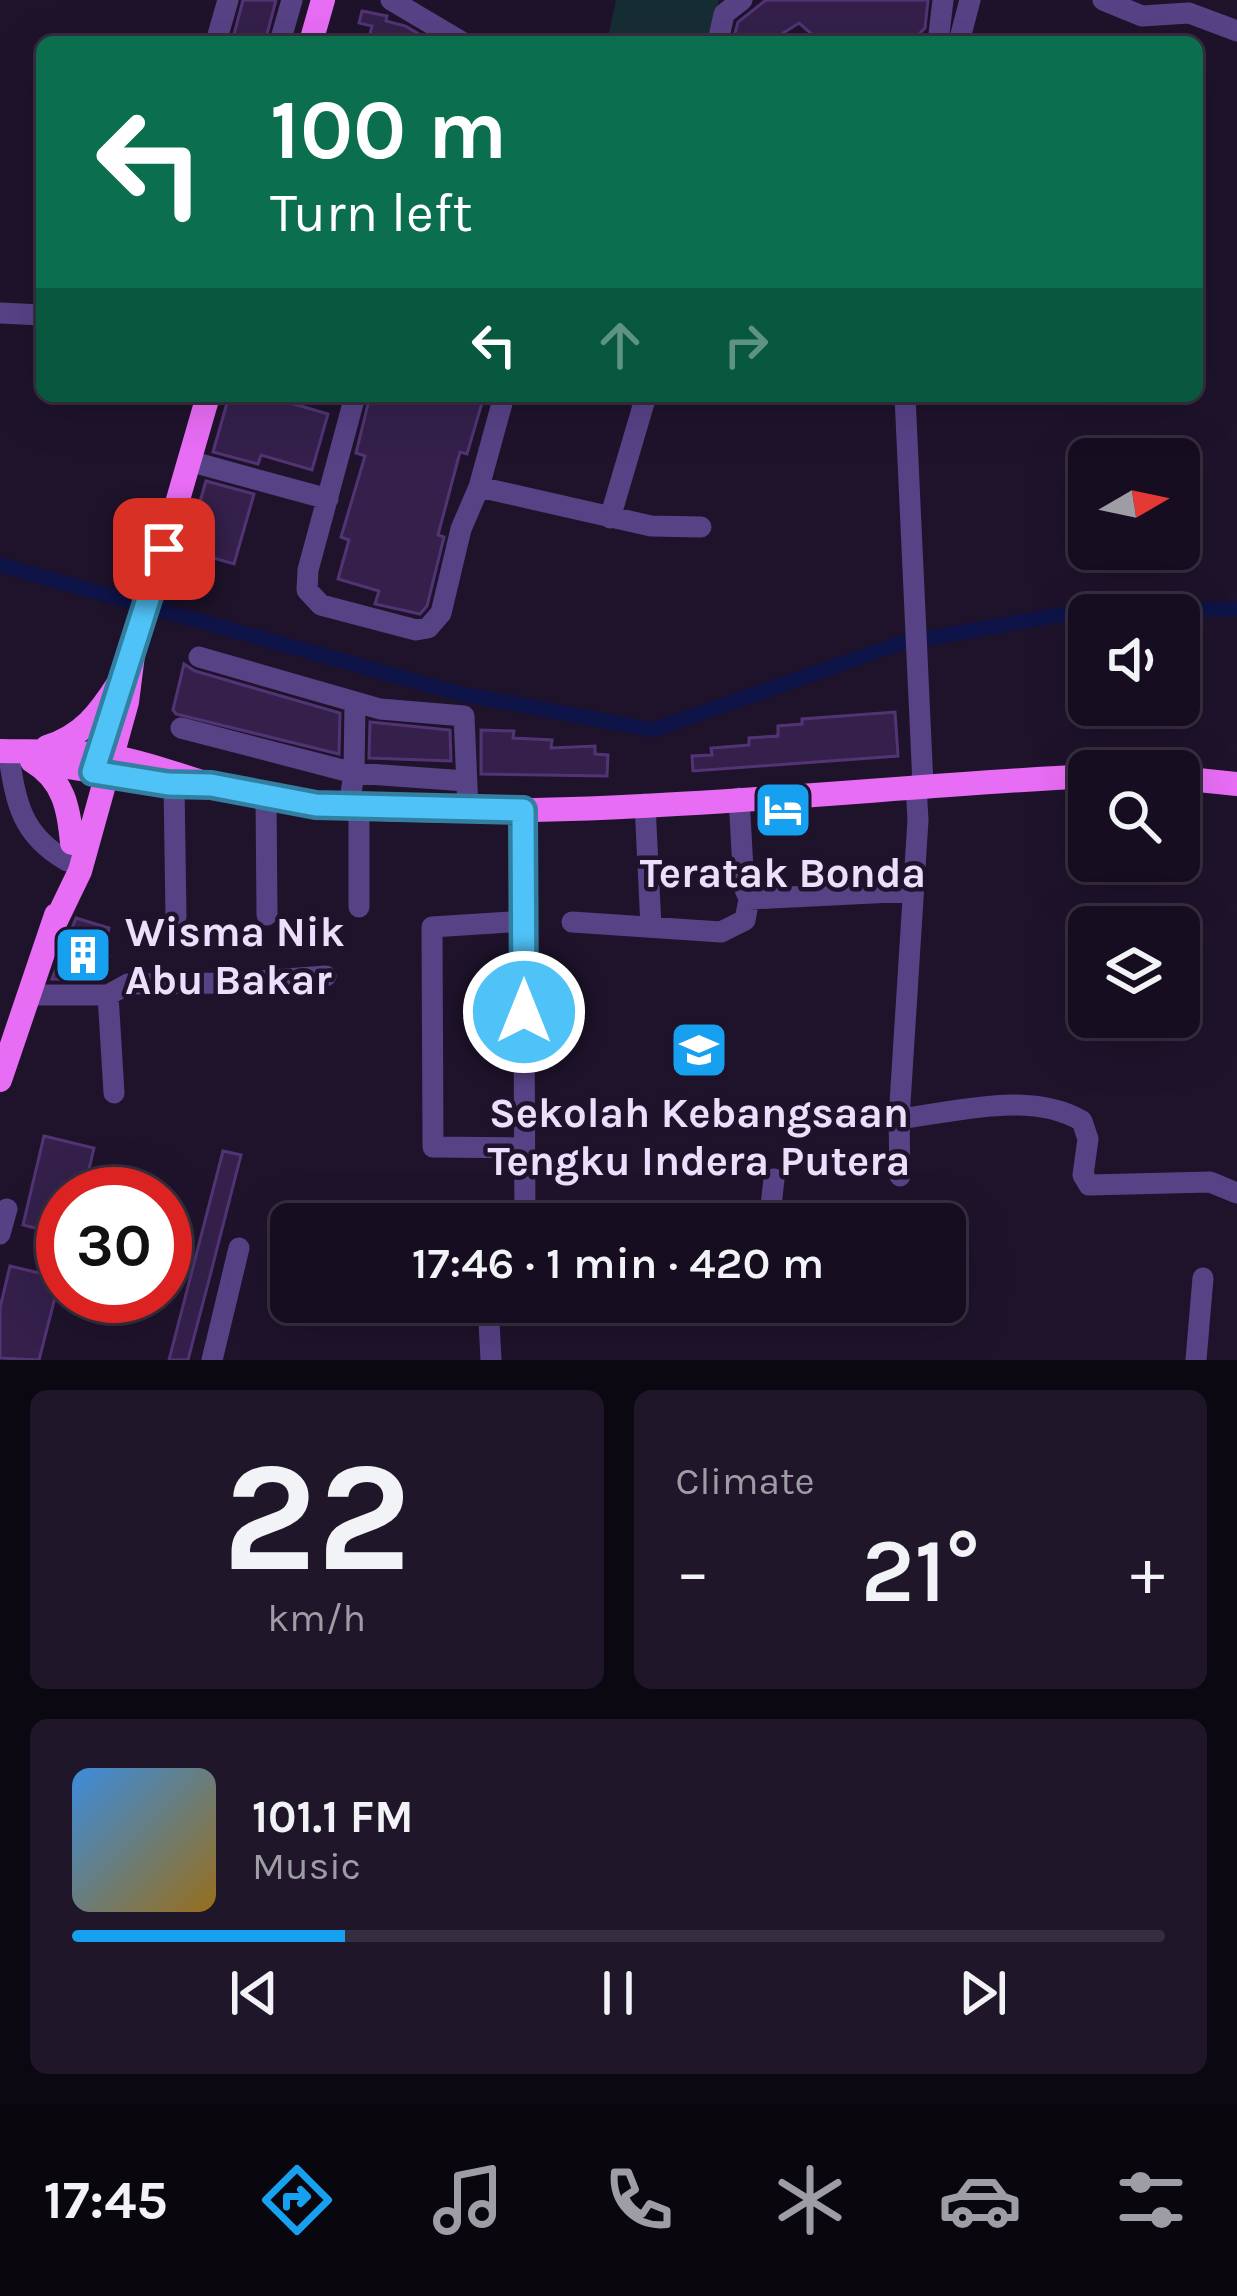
<!DOCTYPE html>
<html lang="en">
<head>
<meta charset="utf-8">
<style>
  :root { --surface:#160e20; --page:#1f1729; --text:#f1f3f6; --muted:#9e9ca5; --line:#352e3e; --accent:#18a0f0 }
  body { margin:0; font-family:Karla,sans-serif; background:var(--page); color:var(--text); height:100vh; display:flex; flex-direction:column; font-size:45px; white-space:nowrap }
  * { box-sizing:border-box; margin:0 }
  p { font-size:39px; color:var(--muted) }
  .icon { flex:none; width:66px; height:66px; fill:none; stroke:currentColor; stroke-width:2; stroke-linecap:round; stroke-linejoin:round }
  .map { position:relative; height:1360px; overflow:hidden }
  .details { display:flex; flex-direction:column; gap:30px; padding:30px; background:#0c0812; flex:1 }
  .details>* { flex:none }
  .hud { position:absolute; left:36px; top:36px; width:1167px; height:366px; border-radius:18px; box-shadow:0 12px 48px #0002,0 0 0 3px var(--line); background:#0b6e4f; color:#fff; overflow:hidden }
  .needle { width:78px; rotate:81deg }
  .fabs { position:absolute; left:1068px; top:438px; display:grid; gap:24px }
  .fabs a { display:grid; place-items:center; width:132px; height:132px; border-radius:18px; background:var(--surface); box-shadow:0 12px 48px #0002,0 0 0 3px var(--line); font-size:60px }
  .speed { position:absolute; left:36px; top:1167px; display:flex; gap:24px; font-size:60px; font-weight:700; text-align:center }
  .speed>* { display:grid; place-content:center; width:156px; height:156px; border-radius:50%; background:var(--surface); box-shadow:0 12px 48px #0002,0 0 0 3px var(--line); line-height:1 }
  .speed .limit { border:18px solid #d22; background:#fff; color:#111 }
  .pin { position:absolute; display:grid; place-items:center; width:102px; height:102px; color:#fff; margin:-51px; border-radius:24px; box-shadow:0 6px 18px #0006 }
  .me { position:absolute; width:132px; margin:-66px; rotate:0deg; stroke-linejoin:round; filter:drop-shadow(0 0 9px #0008) }
  .turn { display:flex; align-items:center; gap:42px; height:252px; padding:0 36px; font-size:54px }
  .turn .icon { width:156px; height:156px; stroke-width:2.5 }
  .turn b { display:block; font-size:84px; line-height:102px }
  .lanes { display:flex; align-items:center; height:114px; padding:0 36px; background:#0003; justify-content:center; gap:60px; direction:ltr }
  .lanes .off { opacity:.35 }
  .big { font-size:90px; font-weight:600; line-height:1.1 }
  .details .widget { flex:1; display:flex; flex-direction:column; justify-content:center; gap:18px; min-width:0; padding:0 42px; border-radius:18px; background:var(--page) }
  .details .dial { align-items:center; gap:0 }
  .dial b { font-size:156px; line-height:1 }
  .song { display:flex; align-items:center; gap:36px }
  .cover { width:144px; height:144px; border-radius:18px; background:linear-gradient(135deg,hsl(210 70% 55%),hsl(40 70% 35%)) }
  .played { height:12px; border-radius:6px; background:linear-gradient(90deg,var(--accent) 25%,var(--line) 25%) }
  .keys { display:flex; justify-content:space-around; direction:ltr }
  .heat { display:flex; justify-content:space-between; align-items:center; font-size:66px; direction:ltr }
  .details .tiles { flex:1; display:grid; gap:30px; grid-template-columns:1fr 1fr }
  .widget:last-child { grid-column:span 2 }
  .trip { position:absolute; left:270px; top:1203px; width:696px; height:120px; border-radius:18px; background:var(--surface); box-shadow:0 12px 48px #0002,0 0 0 3px var(--line); font-weight:600; line-height:120px; text-align:center }
  .tab-bar { display:flex; height:192px; justify-content:space-around; align-items:center; background:#09060d; color:var(--muted) }
  .tab-bar .icon { width:84px; height:84px }
  .tab-bar .active { color:var(--accent) }
  .tab-bar b { font-size:54px; color:var(--text) }
  .map>svg:first-child { display:block }
  .green { fill:#172d34 }
  .lines { fill:none; stroke-linecap:round; stroke-linejoin:round }
  .canal { stroke:#0f1448; stroke-width:15 }
  .building { fill:#34204b; stroke:#523475; stroke-width:3 }
  .minor { stroke:#574286; stroke-width:21 }
  .major { stroke:#e86df5; stroke-width:24 }
  .route-casing { stroke:#337fa1; stroke-width:30 }
  .route { stroke:#4fc3f7; stroke-width:21 }
  .labels { text-anchor:middle; stroke-width:9; stroke-linejoin:round; paint-order:stroke }
  .poi-label { font-size:42px; font-weight:bold; fill:#ebdffd; stroke:#1e132b }
</style>
</head>
<body>
<div class="map">
<svg width="1237" height="1360" viewBox="0 0 1237 1360">
  <rect width="100%" height="100%" fill="#1e132b"/>
  <!-- green -->
  <path class="green" d="M616,0H719L709,42H607Z"/>
  <g class="lines">
    <!-- canal -->
    <path class="canal" d="M0,565L457,693L653,730L901,643L1082,611L1237,609"/>
  </g>
  <!-- building -->
  <path class="building" d="M243,0H276L265,42H232Z
    M766,0H928L925,28L920,33L923,42H821L799,23L769,42H741L735,33L738,22Z
    M362,11L387,16L386,21L405,26L433,42L369,38L372,26L359,23Z
    M229,396H278L277,399L328,414L312,470L261,455L258,464L213,452Z
    M370,396H484L467,454L460,452L438,535L444,537L427,606L420,614L375,604L379,591L338,579L349,540L341,537L365,456L356,453Z
    M206,481L254,494L234,564L186,550Z
    M184,664L195,671L340,713L339,754L176,714L173,710Z
    M895,712L898,756L693,771L692,756L712,755L711,748L749,745V738L778,736V726L802,724V719Z
    M370,722L450,730L451,761L369,758Z
    M481,730L514,731L513,738L552,740L551,748L595,746V754L608,755L607,776L481,774Z
    M76,918L109,928L102,954L110,956L103,980L52,979Z
    M44,1136L94,1148L83,1194H63V1235L23,1225Z
    M223,1151L241,1155L210,1276L188,1360H169Z
    M10,1266L60,1278L39,1360L0,1358V1308Z"/>
  <g class="lines">
    <!-- minor -->
    <path class="minor" d="M391,0L462,42
      M1103,0L1142,16L1189,13L1237,31
      M216,42L228,0
      M280,42L292,0
      M718,42L724,14L742,0
      M938,42L943,0
      M959,42L970,0
      M0,313L42,315
      M355,396L308,570L307,590L321,605L416,630L428,628L441,613L461,529L479,487L504,396
      M905,396L923,785
      M189,461L328,499
      M479,487L651,526L701,527
      M610,518L646,396
      M199,657L380,709L464,716L468,810
      M181,728L354,773L355,702
      M8,751C16,802 20,834 67,861
      M174,784L176,917
      M266,797L267,915
      M645,804L651,927
      M349,807L354,773L466,781
      M359,808V907
      M523,810L525,1224
      M749,899L913,891
      M524,921L432,927L433,1147L524,1148
      M572,922L721,932L745,920L749,899L744,887L739,798
      M31,995H108L128,984L232,983L326,976
      M108,995L114,1093
      M899,1119C955,1112 1031,1090 1082,1121L1088,1139L1083,1175L1089,1185L1210,1182L1237,1193
      M900,1176L899,1119L918,820L916,785
      M524,1212L769,1217
      M356,1224V1223
      M769,1224L774,1179
      M0,1234L7,1209
      M488,1302L491,1360
      M347,1304L348,1302
      M212,1360L239,1248
      M1196,1360L1203,1278"/>
    <!-- major -->
    <path class="major" d="M311,42L323,0
      M47,747C82,736 99,714 118,684
      M0,751C40,752 78,750 118,758C152,764 182,777 215,786C261,798 311,805 359,808C602,820 847,789 1089,776
      M32,761C64,780 69,809 72,843
      M44,763L164,783
      M1179,778L1237,784
      M53,927L80,871L127,702L133,655L208,396
      M0,1080L56,915"/>
  </g>
  <g class="lines">
    <!-- route casing -->
    <g class="route-casing">
      <path id="route" d="M164,549L93,772L168,784L211,785L316,805L523,810L524,1012"/>
    </g>
    <!-- route -->
    <use href="#route" class="route"/>
  </g>
  <!-- icons -->
  <defs>
    <g id="hotel-square" transform="scale(3)"><rect x="-9" y="-9" width="18" height="18" rx="4" fill="#18a0f0" stroke="#1e132b"/><path d="M-6-4.5h1.5V1H6V5H4.5V3h-9V5H-6ZM-4 0a1.8 1.8 0 1 1 3.6 0ZM.5 0V-2.5h3Q6-2.5 6 0Z" fill="#fff"/></g>
    <g id="building-square" transform="scale(3)"><rect x="-9" y="-9" width="18" height="18" rx="4" fill="#18a0f0" stroke="#1e132b"/><path d="M-4-6H4V6H1V3H-1V6H-4ZM-2.5-4.3h1.7v1.8h-1.7ZM.8-4.3h1.7v1.8H.8ZM-2.5-1h1.7V.8h-1.7ZM.8-1h1.7V.8H.8Z" fill="#fff"/></g>
    <g id="school-square" transform="scale(3)"><rect x="-9" y="-9" width="18" height="18" rx="4" fill="#18a0f0" stroke="#1e132b"/><path d="M0-5L7-2L0 1L-7-2ZM-4 1L0 2.5L4 1V4Q0 6-4 4Z" fill="#fff"/></g>
  </defs>
  <g fill-rule="evenodd">
    <use href="#hotel-square" x="783" y="810"/>
    <use href="#building-square" x="83" y="955"/>
    <use href="#school-square" x="699" y="1050"/>
  </g>
  <g class="labels">
    <!-- poi labels -->
    <g class="poi-label">
      <text x="783" y="887">Teratak Bonda</text>
      <text x="125" y="946" text-anchor="start">Wisma Nik<tspan x="125" dy="48">Abu Bakar</tspan></text>
      <text x="699" y="1127">Sekolah Kebangsaan<tspan x="699" dy="48">Tengku Indera Putera</tspan></text>
    </g>
  </g>
</svg>
<div class="fabs">
<a><svg class="needle" viewBox="-14 -14 28 28"><path d="M0-13l5 13h-10z" fill="#e53935"/><path d="M0 13l5-13h-10z" fill="#9e9ca5"/></svg></a>
<a><svg class="icon" aria-label="sound" viewBox="0 0 24 24"><path d="M4 9h4l5-4v14l-5-4H4zM17 9q2 3 0 6"/></svg></a>
<a><svg class="icon" aria-label="search" viewBox="0 0 24 24"><circle cx="10" cy="10" r="6"/><path d="M15 15l6 6"/></svg></a>
<a><svg class="icon" aria-label="layers" viewBox="0 0 24 24"><path d="M12 4l9 5-9 5-9-5zM3 14l9 5 9-5"/></svg></a>
</div>
<div class="speed"><div class="limit">30</div></div>
<div class="pin" style="left:164px;top:549px;background:#d93025"><svg class="icon" aria-label="arrive" viewBox="0 0 24 24"><path d="M6 21V4h12l-3 4 3 4H6"/></svg></div>
<svg class="me" style="left:524px;top:1012px" viewBox="-20 -20 40 40"><circle r="17" fill="#4fc3f7" stroke="#fff" stroke-width="3"/><path d="M0-11L8 9 0 5-8 9z" fill="#fff"/></svg>
<div class="trip">17:46 · 1 min · 420 m</div>
<div class="hud">
<div class="turn"><svg class="icon" aria-label="left" viewBox="0 0 24 24"><path d="M17 20v-9H6M10 6l-5 5 5 5"/></svg><div><b>100 m</b>Turn left</div></div>
<div class="lanes"><svg class="icon" aria-label="left" viewBox="0 0 24 24"><path d="M17 20v-9H6M10 6l-5 5 5 5"/></svg><svg class="icon off" aria-label="ahead" viewBox="0 0 24 24"><path d="M12 20V5M6 11l6-6 6 6"/></svg><svg class="icon off" aria-label="right" viewBox="0 0 24 24"><path d="M7 20v-9h11M14 6l5 5-5 5"/></svg></div>
</div>
</div>
<section class="details">
<div class="tiles">
<div class="widget dial"><b>22</b><p>km/h</p></div>
<div class="widget"><p>Climate</p>
<div class="heat"><a>−</a><b class="big">21°</b><a>+</a></div>
</div>
<div class="widget">
<div class="song"><i class="cover"></i><div><b>101.1 FM</b><p>Music</p></div></div>
<div class="played"></div>
<div class="keys"><svg class="icon" aria-label="previous" viewBox="0 0 24 24"><path d="M18 5L8 12l10 7zM5 5v14"/></svg><svg class="icon" aria-label="pause" viewBox="0 0 24 24"><path d="M8 5v14M16 5v14"/></svg><svg class="icon" aria-label="next" viewBox="0 0 24 24"><path d="M6 5l10 7-10 7zM19 5v14"/></svg></div>
</div>
</div>
</section>
<nav class="tab-bar">
<b>17:45</b>
<svg class="icon active" aria-label="directions" viewBox="0 0 24 24"><path d="M12 3l9 9-9 9-9-9zM9 14v-3h6M13 9l2 2-2 2"/></svg>
<svg class="icon" aria-label="music" viewBox="0 0 24 24"><path d="M9 18V5l10-2v13"/><circle cx="6" cy="18" r="3"/><circle cx="16" cy="16" r="3"/></svg>
<svg class="icon" aria-label="phone" viewBox="0 0 24 24"><path d="M5 4h4l2 5-3 2q2 4 5 5l2-3 5 2v4C11 20 4 13 5 4z"/></svg>
<svg class="icon" aria-label="climate" viewBox="0 0 24 24"><path d="M12 3v18M4 7l16 10M4 17L20 7"/></svg>
<svg class="icon" aria-label="car" viewBox="0 0 24 24"><path d="M5 17H2v-5l4-1 3-4h7l3 4 3 1v5h-3M9 17h6M6 11h13"/><circle cx="7" cy="17" r="2"/><circle cx="17" cy="17" r="2"/></svg>
<svg class="icon" aria-label="filters" viewBox="0 0 24 24"><path d="M4 7h16M4 17h16"/><circle cx="9" cy="7" r="2"/><circle cx="15" cy="17" r="2"/></svg>
</nav>
</body>
</html>
